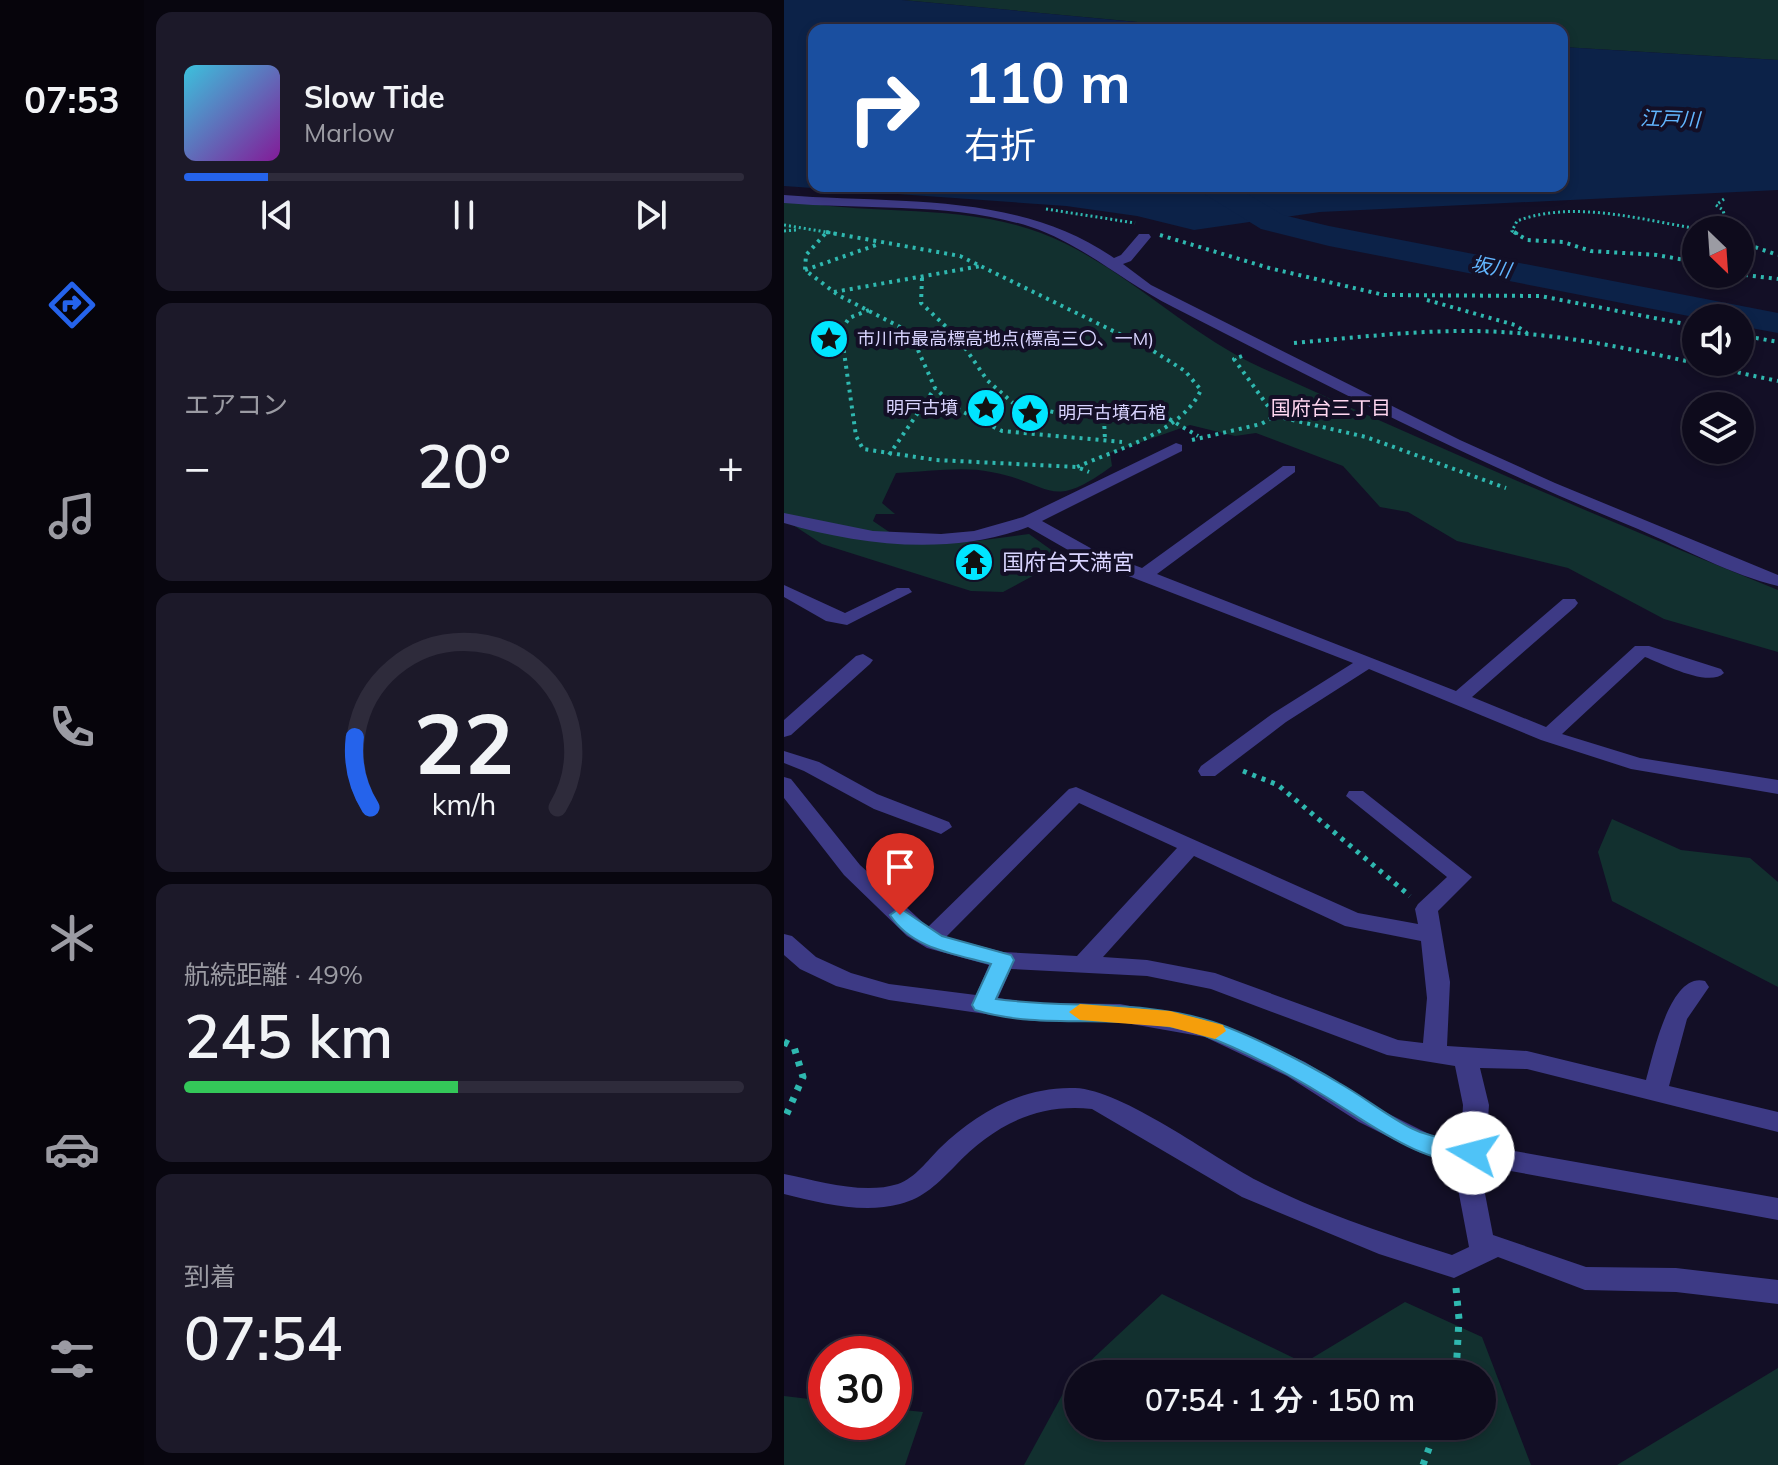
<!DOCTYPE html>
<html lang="ja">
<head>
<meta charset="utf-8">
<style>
  :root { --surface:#0e0b1c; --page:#1c1929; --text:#f1f3f6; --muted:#9b9ba3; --line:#2e2b3b; --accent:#2563eb }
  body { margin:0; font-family:Mulish,"Noto Sans JP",sans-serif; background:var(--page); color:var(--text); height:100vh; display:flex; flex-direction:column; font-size:30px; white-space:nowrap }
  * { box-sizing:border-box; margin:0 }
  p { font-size:26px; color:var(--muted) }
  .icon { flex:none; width:44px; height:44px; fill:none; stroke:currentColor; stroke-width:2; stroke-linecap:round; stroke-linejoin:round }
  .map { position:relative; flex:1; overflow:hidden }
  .drawer { display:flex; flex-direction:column; gap:12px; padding:12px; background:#08060f; width:640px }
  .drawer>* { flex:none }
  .hud { position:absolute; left:24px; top:24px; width:760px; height:168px; border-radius:16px; box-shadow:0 4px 12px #0003,0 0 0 2px var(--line); background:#1a4fa0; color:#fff; overflow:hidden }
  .needle { width:52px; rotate:155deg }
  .tools { position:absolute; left:898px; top:216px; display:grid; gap:16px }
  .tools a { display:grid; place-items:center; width:72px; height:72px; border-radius:50%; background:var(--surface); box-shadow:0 4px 12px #0003,0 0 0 2px var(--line); font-size:40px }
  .speed { position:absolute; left:24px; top:1336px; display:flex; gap:16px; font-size:40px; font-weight:700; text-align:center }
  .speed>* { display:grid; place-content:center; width:104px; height:104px; border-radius:50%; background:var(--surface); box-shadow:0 4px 12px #0003,0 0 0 2px var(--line); line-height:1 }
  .speed .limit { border:12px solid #d22; background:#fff; color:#111 }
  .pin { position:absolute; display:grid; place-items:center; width:68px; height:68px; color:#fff; margin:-82px -34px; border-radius:50% 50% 50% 0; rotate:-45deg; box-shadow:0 0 8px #0007 }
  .pin .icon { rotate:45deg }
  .me { position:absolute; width:88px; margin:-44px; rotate:278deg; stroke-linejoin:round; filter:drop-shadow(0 0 6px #0008) }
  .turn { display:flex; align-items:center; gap:28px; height:168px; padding:0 24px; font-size:36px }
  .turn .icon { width:104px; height:104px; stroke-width:2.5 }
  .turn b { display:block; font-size:56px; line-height:68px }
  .big { font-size:60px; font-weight:600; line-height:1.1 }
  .drawer .tile { flex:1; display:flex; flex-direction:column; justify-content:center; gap:12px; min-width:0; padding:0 28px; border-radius:16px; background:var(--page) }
  .drawer .dial { align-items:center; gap:0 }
  .dial svg { height:208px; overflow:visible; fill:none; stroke:var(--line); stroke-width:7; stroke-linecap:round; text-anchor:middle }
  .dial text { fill:var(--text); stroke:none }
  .song { display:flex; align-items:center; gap:24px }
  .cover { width:96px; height:96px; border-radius:12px; background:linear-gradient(135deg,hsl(190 70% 55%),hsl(290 70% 35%)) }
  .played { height:8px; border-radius:4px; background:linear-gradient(90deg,var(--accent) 15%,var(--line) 15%) }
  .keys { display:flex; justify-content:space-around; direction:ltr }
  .heat { display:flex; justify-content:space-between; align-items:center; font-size:44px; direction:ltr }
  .charge { height:12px; border-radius:6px; background:linear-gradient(90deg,#34c759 49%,var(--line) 0) }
  .trip { position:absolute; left:280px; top:1360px; width:432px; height:80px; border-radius:40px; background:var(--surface); box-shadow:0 4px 12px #0003,0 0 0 2px var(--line); font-weight:600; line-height:80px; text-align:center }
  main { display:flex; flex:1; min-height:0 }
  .tabs { display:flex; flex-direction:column; width:144px; justify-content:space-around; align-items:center; background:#06040b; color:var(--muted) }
  .tabs .icon { width:56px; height:56px }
  .tabs .on { color:var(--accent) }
  .tabs b { font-size:36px; color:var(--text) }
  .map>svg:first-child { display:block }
  .green { fill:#12302f; fill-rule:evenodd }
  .water { fill:#0c2248 }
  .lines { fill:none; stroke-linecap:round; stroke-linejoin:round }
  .river { fill:#0c2248; fill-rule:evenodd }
  .path-far3 { stroke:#2fb8b0; stroke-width:3; stroke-dasharray:2 3; stroke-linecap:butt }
  .path-far2 { stroke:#2fb8b0; stroke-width:4; stroke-dasharray:3 5; stroke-linecap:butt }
  .path-far1 { stroke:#2fb8b0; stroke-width:5; stroke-dasharray:4 6; stroke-linecap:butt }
  .path { stroke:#2fb8b0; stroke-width:7; stroke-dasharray:5 8; stroke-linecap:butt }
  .minor { fill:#3d3a85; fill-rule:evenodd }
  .route { fill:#4fc3f7; stroke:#337fa1; stroke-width:2 }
  .slow { fill:#f59e0b }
  .labels { text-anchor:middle; stroke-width:8; stroke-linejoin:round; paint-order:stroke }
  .far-poi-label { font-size:18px; fill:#d9d4ff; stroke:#130f26; text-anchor:start }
  .far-water-label { font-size:20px; font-style:italic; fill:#62b6ff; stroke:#130f26 }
  .far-neighbourhood-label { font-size:20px; fill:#ffd6f0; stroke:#130f26 }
  .poi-label { font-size:22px; fill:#d9d4ff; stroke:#130f26; text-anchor:start }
</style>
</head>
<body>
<main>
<nav class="tabs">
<b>07:53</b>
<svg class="icon on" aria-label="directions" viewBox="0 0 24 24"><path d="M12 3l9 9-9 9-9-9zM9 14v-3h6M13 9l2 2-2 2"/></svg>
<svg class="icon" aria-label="music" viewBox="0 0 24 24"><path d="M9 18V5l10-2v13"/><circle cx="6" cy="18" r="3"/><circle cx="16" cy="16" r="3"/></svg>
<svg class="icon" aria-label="phone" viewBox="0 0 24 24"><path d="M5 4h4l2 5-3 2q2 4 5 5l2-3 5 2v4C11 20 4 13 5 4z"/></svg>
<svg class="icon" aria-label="climate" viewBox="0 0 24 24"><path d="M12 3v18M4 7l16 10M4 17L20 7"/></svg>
<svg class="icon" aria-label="car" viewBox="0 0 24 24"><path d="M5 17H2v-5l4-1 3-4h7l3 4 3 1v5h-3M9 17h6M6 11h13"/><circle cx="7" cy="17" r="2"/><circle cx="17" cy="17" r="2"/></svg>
<svg class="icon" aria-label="filters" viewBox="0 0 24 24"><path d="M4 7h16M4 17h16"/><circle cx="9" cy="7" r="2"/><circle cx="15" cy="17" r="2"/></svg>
</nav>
<section class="drawer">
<div class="tile">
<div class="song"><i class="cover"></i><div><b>Slow Tide</b><p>Marlow</p></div></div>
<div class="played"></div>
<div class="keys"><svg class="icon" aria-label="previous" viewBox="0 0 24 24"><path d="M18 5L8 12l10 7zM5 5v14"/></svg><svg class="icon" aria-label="pause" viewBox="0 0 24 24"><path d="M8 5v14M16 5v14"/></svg><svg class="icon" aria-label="next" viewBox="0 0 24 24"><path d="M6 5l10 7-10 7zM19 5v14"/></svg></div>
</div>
<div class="tile"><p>エアコン</p>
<div class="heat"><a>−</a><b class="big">20°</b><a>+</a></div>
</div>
<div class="tile dial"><svg viewBox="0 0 100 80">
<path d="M14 69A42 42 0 1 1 86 69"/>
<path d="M14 69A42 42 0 0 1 8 42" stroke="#2563eb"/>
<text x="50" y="56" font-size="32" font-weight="700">22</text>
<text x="50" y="72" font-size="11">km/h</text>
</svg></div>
<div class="tile"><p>航続距離 · 49%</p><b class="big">245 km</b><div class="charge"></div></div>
<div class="tile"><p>到着</p><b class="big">07:54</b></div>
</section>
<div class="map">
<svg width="994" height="1465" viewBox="0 0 994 1465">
  <rect width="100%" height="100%" fill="#130f26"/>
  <!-- green -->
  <path class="green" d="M118,0H994V60L778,47V30H439Z
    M0,199C84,217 176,202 257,233C338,264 399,332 478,368C649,445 820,520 994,590V652L880,619L784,568L673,541L624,512L596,507L559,466L472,433L451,436L406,425L326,453L328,466C264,513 269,483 207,472C178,466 142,472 112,473L98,503L111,514H92L89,521L123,544L185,542L245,534L280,559L219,592L187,591L38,544L0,519Z
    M828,819L897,850L966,858L994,882V987L828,901L814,852Z
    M378,1294L520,1363L621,1302L698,1337L747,1465H240L287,1379ZM294,1374H698V1426H294Z
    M994,1368V1465H833Z
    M0,1396L42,1401V1422H110V1409L139,1412L121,1465H0Z"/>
  <!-- water -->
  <path class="water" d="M0,0H118L439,30H30V186H778V47L994,60V190L536,212L410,230L353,216L282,206L0,186Z"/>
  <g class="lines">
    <!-- river -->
    <path class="river" d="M413,186H450L499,215L545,226L994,313V333L956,326V318H915L545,246L477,229L417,192Z"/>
    <!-- path-far3 -->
    <path class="path-far3" d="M940,199L932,205L939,210L944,230
      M262,209L351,223
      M0,225L54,234
      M0,231L12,230
      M734,234L728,231L733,221C791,199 861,221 921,230"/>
    <!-- path-far2 -->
    <path class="path-far2" d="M42,232L176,256L366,349L401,371L417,390C397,433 335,448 293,467
      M730,232L743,240L779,242L807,251L873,255L912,262
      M41,234L22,255L21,270L54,295L118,328L133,348L151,388L173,409L218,431L338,442
      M376,235L485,268L600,295L756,296L912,326
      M956,242L994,255
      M21,270L95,244
      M953,274L994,279
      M138,278L137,303L175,339L203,380L229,403L278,414L380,416L414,436
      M50,292L197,266
      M643,300L731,325L743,333
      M85,310L65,318L57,331L72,436L79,449L152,460L293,467L305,472
      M956,335L994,342
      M510,343C579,337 648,328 717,332C811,337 902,362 994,381
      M458,356L450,359L491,416
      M320,418L321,441
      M408,440L477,424L491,416L582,437L722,488
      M105,455L151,388"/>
    <!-- path-far1 -->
    <path class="path-far1" d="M459,771L494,785L626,896"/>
    <!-- path -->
    <path class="path" d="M0,1042L10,1047L19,1077L0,1120
      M672,1288L675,1319L672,1374
      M639,1465L653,1426"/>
    <!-- minor -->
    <path class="minor" d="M0,195C110,204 235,191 330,258L337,255L355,234H365L367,237L347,261L339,264L367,285L676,440L771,483L994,575V586C948,575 898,548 854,529C694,464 542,385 389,307C339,282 300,245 247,227C169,202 81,210 0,203Z
      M392,443L398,445V451L258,521L310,550L358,568L499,466H511V472L373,574L672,691L779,599H791L794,603L791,607L688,697L762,727L851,646H865L937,669L940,673C925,688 879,664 861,657L778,734L856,758L994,780V794L847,769L757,740L585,669L502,722L431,776H417L414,771L417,766L488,714L569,663L298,558L244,527C167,556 77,546 0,523V513L89,531L157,534L190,531L239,517Z
      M0,585L61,613L113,588H125L128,592L63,625L42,621L0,597Z
      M79,654L89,660L86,664L7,735L0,737V720L72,656Z
      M0,751L35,762L93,794L165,822L168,827L157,834L90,809L20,771L0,763Z
      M0,777L7,779L76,865L144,927L285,789L292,787L574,913L634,924L631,909L634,904L663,877L562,796L565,791H579L688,877L654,911L666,982L663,1046L743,1051L862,1080C869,1056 886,971 921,981L925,987L903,1019L885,1086L994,1112V1132L743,1069L696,1068L705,1105L702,1146L994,1198V1220L699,1166L697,1173L709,1235L802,1267L892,1268L994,1280V1304L892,1292L801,1290L714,1257L670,1278L595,1254L458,1197L308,1109C252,1103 209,1126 171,1166C154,1183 140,1198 116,1204C78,1214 37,1203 0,1194V1174C35,1181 79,1195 114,1184C131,1178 144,1160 156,1148C192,1113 239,1086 291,1088C339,1090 428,1157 474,1181C531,1211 607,1236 668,1255L685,1247L671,1173L674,1161L637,1153L575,1122L503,1076L421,1037L336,1022L250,1021L105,1000L52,986L16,969L0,955V934L8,936L32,957L67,973L105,984L192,995L205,965L143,948L123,936L60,875L0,798ZM295,803L393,848L293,956L219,952L162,937ZM410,856L561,926L637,941L643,998L639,1043L614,1040L431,973L363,960L319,957ZM227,969L363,976L427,989L603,1055L671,1066L679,1105L677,1141L651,1137L593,1108L521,1062L434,1023L336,1004L250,1003L214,998Z"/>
  </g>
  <!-- route -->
  <path class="route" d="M116,908L158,936L227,955L230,960L212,999C285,1009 358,999 429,1022C465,1034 522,1063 555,1083C580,1097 602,1115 627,1128C650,1140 674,1138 698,1146L701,1153L698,1159C649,1175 578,1118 539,1095C505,1074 457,1049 419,1035C346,1009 265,1033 191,1010L188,1005L207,964C171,954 128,949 106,915Z"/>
  <!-- slow -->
  <path class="slow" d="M296,1004L386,1011L439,1025L442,1031L431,1039L386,1027L296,1020L285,1012Z"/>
  <!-- icons -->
  <defs>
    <g id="sight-disc" transform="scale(2)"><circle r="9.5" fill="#00e5ff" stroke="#130f26"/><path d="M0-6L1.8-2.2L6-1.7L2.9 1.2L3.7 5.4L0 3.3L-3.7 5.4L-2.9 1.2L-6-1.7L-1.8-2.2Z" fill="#111"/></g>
    <g id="temple-disc" transform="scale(2)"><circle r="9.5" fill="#00e5ff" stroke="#130f26"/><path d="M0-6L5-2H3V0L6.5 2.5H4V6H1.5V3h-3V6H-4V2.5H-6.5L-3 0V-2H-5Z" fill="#111"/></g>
  </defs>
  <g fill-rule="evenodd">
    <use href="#sight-disc" x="45" y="339"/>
    <use href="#sight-disc" x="202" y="408"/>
    <use href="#sight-disc" x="246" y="413"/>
    <use href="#temple-disc" x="190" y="562"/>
  </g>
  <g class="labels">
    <!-- far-poi labels -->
    <g class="far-poi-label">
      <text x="73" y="345">市川市最高標高地点(標高三〇、一M)</text>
      <text x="174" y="414" text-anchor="end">明戸古墳</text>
      <text x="274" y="419">明戸古墳石棺</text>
    </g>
    <!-- far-water labels -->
    <g class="far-water-label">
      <text transform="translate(886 119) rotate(2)" y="7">江戸川</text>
      <text transform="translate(707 267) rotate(11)" y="7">坂川</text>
    </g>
    <!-- far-neighbourhood labels -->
    <g class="far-neighbourhood-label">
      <text x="547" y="415">国府台三丁目</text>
    </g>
    <!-- poi labels -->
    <g class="poi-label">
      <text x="218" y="570">国府台天満宮</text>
    </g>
  </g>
</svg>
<div class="tools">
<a><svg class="needle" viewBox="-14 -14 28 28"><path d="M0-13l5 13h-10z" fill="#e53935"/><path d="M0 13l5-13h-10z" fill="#9b9ba3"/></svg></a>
<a><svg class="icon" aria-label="sound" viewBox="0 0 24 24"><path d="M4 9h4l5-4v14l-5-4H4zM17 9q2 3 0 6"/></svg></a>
<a><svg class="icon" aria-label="layers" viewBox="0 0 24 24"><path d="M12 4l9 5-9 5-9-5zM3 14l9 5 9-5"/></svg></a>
</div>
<div class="speed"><div class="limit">30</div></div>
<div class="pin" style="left:116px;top:915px;background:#d93025"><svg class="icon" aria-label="arrive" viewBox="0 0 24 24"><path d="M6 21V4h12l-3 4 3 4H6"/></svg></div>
<svg class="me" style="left:689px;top:1153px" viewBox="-20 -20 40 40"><circle r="19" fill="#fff"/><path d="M0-13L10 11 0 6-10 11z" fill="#4fc3f7"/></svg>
<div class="trip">07:54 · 1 分 · 150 m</div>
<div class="hud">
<div class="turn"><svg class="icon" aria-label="right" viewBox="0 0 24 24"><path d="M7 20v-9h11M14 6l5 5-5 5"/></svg><div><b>110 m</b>右折</div></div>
</div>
</div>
</main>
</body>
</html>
